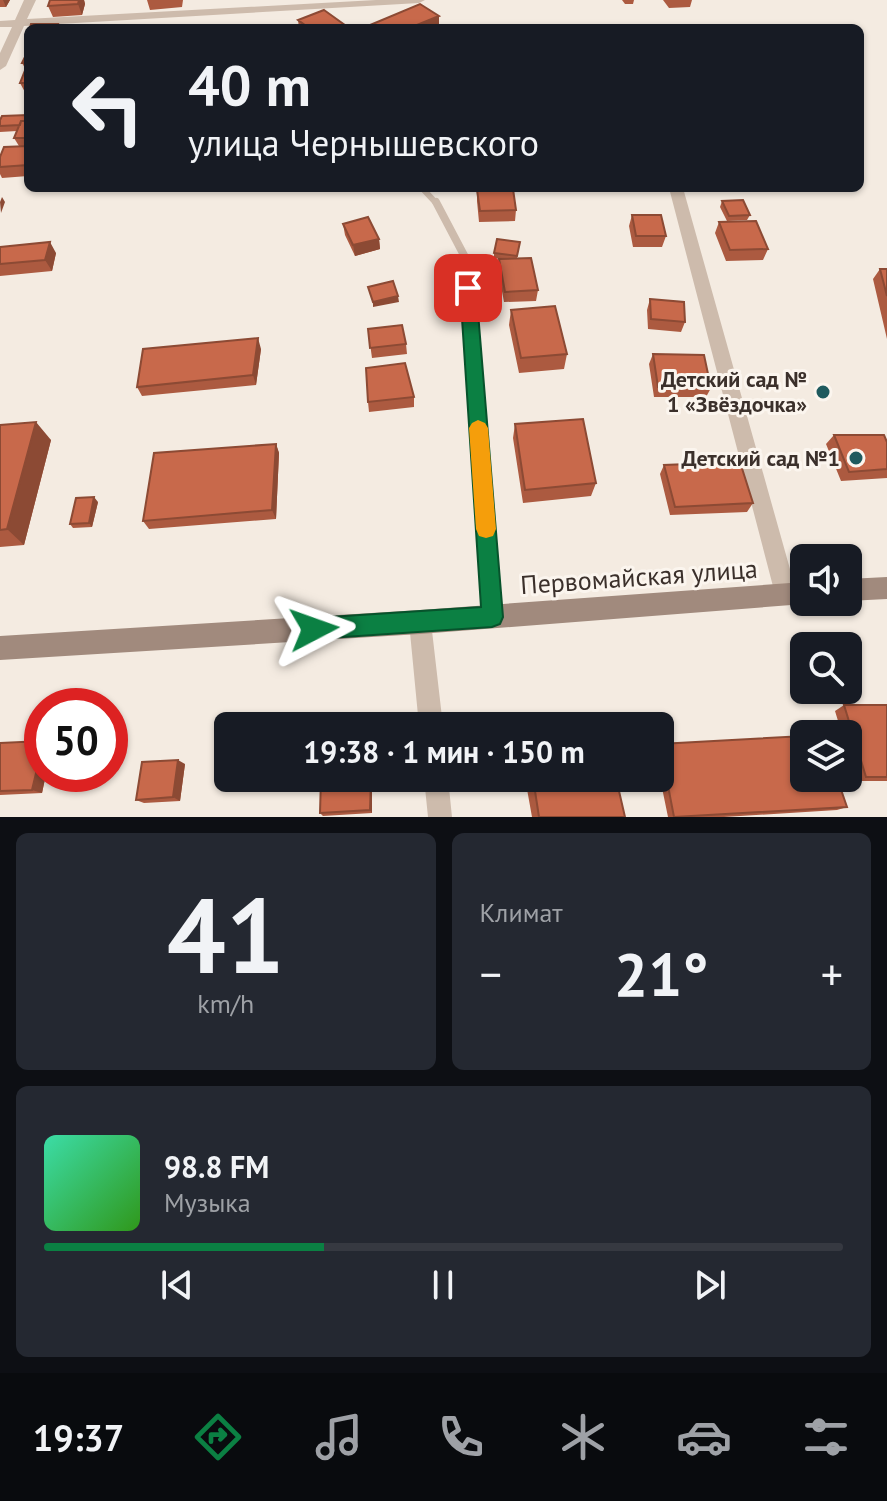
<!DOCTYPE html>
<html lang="ru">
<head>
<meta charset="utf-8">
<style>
  :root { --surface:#171b24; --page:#242831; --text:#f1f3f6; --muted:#9ea1a6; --line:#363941; --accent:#0b8043 }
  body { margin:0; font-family:"PT Sans",sans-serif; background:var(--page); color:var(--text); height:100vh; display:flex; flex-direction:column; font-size:30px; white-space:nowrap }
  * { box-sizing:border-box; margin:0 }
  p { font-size:26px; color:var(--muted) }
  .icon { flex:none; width:44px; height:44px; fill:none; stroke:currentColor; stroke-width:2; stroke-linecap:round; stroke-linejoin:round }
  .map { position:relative; height:817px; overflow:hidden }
  .panel { display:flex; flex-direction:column; gap:16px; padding:16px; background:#0d0f14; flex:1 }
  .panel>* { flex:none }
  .top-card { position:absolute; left:24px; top:24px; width:840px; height:168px; border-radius:12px; box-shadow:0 2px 6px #0004; background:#171b24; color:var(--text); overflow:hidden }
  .tools { position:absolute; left:790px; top:544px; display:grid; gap:16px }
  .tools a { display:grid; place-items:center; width:72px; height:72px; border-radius:12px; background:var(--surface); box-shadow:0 2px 6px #0004; font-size:40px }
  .speed { position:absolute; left:24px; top:688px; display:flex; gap:16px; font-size:40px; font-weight:700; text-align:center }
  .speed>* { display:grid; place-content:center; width:104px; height:104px; border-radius:50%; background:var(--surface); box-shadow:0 2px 6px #0004; line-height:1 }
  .speed .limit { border:12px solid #d22; background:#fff; color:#111 }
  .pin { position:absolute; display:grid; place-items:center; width:68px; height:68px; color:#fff; margin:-34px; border-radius:16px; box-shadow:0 4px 12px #0006 }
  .me { position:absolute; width:88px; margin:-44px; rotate:86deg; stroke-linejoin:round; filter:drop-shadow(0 0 6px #0008) }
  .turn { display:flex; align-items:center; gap:28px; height:168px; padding:0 32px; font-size:36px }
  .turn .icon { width:104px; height:104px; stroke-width:2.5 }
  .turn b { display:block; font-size:56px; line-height:68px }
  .big { font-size:60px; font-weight:600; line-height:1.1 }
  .panel .widget { flex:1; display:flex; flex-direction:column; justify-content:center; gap:12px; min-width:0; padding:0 28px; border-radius:12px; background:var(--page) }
  .panel .dial { align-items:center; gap:0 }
  .dial b { font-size:104px; line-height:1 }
  .song { display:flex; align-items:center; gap:24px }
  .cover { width:96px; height:96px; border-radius:12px; background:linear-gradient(135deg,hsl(160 70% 55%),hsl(110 70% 35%)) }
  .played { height:8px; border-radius:4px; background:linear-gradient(90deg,var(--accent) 35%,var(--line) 35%) }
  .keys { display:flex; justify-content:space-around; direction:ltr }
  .heat { display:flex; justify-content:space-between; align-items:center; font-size:44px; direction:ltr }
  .panel .tiles { flex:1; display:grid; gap:16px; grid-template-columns:1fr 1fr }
  .widget:last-child { grid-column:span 2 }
  .trip { position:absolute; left:214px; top:712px; width:460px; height:80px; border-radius:12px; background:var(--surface); box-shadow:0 2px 6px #0004; font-weight:600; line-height:80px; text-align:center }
  .dock { display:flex; height:128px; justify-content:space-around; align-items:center; background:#090b0e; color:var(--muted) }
  .dock .icon { width:56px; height:56px }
  .dock .selected { color:var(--accent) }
  .dock b { font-size:36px; color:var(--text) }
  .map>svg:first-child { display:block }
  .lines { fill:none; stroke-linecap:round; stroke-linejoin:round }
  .service-far2 { stroke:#cdbbac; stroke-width:6 }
  .service-far1 { stroke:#cdbbac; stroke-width:8 }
  .service { stroke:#cdbbac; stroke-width:11 }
  .minor { fill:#cdbbac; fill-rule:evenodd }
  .secondary { fill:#a18a7d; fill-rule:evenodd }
  .wall { fill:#ac5a40 }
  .shaded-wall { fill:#8c4a34 }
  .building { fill:#c8694b; stroke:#8c4a34; stroke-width:2 }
  .route { fill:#0b8043; stroke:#07532c; stroke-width:2 }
  .slow { fill:#f59e0b }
  .poi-dot { fill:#1f5a5e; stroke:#fbf5ee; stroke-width:3 }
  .labels { text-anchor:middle; stroke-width:6; stroke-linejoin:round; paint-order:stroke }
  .poi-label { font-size:22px; font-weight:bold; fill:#3b302b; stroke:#fbf5ee; text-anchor:end }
  .near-street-label { font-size:26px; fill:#3b302b; stroke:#fbf5ee }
</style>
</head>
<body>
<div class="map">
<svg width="887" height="817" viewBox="0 0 887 817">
  <rect width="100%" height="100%" fill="#f4ebe1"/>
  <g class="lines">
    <!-- service-far2 -->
    <path class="service-far2" d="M422,188L437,204"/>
    <!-- service-far1 -->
    <path class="service-far1" d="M436,202L466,259L481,470"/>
    <!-- service -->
    <path class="service" d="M481,468L492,617"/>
    <!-- minor -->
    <path class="minor" d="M24,0H36L27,19L376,0H425L419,3L24,26L6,66L0,70V53L12,27H0V21L15,20Z
      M669,188H683L797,594L793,601L786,604L779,601L775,594Z
      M420,611L428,614L431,622L443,726H419L409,622L412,614Z
      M424,778H448L452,817H428Z"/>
    <!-- secondary -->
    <path class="secondary" d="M887,577V599L848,601V579Z
      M804,582V602H810L804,604L420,634L0,660V636L420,610Z"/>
  </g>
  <!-- wall -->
  <path class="wall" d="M0,0H10L6,7H0Z
    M50,0H84L85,4L82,15L53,17L48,6Z
    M147,0H183L182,7L150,10Z
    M622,0H634L633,4H625Z
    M663,0H692L690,7L669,8Z
    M298,20L349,28H299Z
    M28,51V94H26L20,83L26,68H25L22,63Z
    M28,115V176L2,178L0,174V157L19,146L14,138L17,131L0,132V120Z
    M477,190L516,210L515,221L479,222L477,201Z
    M722,201L750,215L747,220L727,221L720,207Z
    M632,215L666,236L662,247H633L629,226Z
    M719,222L768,249L763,260L726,261L715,233Z
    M343,224L379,239L380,249L355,256L345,235Z
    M520,242L517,258L538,290L536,301L504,302L498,270L499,259H501L494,258V253Z
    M0,247L56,253L52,271L0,276Z
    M880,269H887V339L873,279Z
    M650,299L685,322L681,332L648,329L647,310Z
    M511,310L567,354L564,369L519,373L509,325Z
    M368,329L406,344L407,354L372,358Z
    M261,349L256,385L142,396L137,387Z
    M653,354L711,388L706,397H654L649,364Z
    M414,397V407L369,412L368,402Z
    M515,424L596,483L591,496L523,503L513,438Z
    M0,425L51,440L24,545L0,547Z
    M834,435L887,442V478L841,481L826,444Z
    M276,444L279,453L276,519L149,529L143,521Z
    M664,465L753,503L747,512L670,515L660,474Z
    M98,502L92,527L73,528L70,524Z
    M844,705H887V781H856L848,756V734H842L835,711Z
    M110,731H114L122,736L115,774L78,776L73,774H110Z
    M0,743L42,774H46L42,793L0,795Z
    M660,744L847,807L837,810L724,817H668L660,778Z
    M185,764L180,801L144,803L136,800Z
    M321,778H372V813L323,816L320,813Z
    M525,778H616L625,817H532Z"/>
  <!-- shaded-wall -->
  <path class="shaded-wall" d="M3,0H10L6,7Z
    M79,0H84L85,4L82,15L78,4Z
    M439,16V28H417V25Z
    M2,197L5,202L1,213L0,202Z
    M379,239L380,249L355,256L353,245Z
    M50,242L56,253L52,271L45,260Z
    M398,296L399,302L373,307V302Z
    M258,338L261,349L256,385L253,375Z
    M36,422L51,440L24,545L7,529Z
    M276,444L279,453L276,519L272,510Z
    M94,497L98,502L92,527L89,523Z
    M114,731L122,736L115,774L110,772V751Z
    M42,748V774H46L42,793L32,790Z
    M178,760L185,764L180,801L173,797Z
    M371,778H372V813L370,810Z"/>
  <!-- building -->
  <path class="building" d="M50,0H79L78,4L48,6Z
    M420,4L439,16L417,25L422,28H363Z
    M324,10L349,28H309L298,20Z
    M31,24H58L57,28H30Z
    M155,25V28H132V27Z
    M28,51V63H22Z
    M26,68H28V83H20Z
    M28,115V121H21L20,125L0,126V120L2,116Z
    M21,121H28V138H14Z
    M28,146V165L0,167V157L4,147Z
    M513,189L516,210L480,211L477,190Z
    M743,200L750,215L729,216L722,201Z
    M632,215H661L666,236H636Z
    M368,217L379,239L353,245L343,224Z
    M756,221L768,249L730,250L719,222Z
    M497,239L520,242L517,256L494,253Z
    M50,242L45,260L0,264V247Z
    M531,258L538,290L505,292L499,259Z
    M880,269H887V296Z
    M393,281L398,296L373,302L368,287Z
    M650,299L684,302L685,322L651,319Z
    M555,306L567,354L521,358L511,310Z
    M402,325L406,344L370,348L368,329Z
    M258,338L253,375L137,387L143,349Z
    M653,354L704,355L711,388L658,387Z
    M405,363L414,397L368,402L366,368Z
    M583,419L596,483L525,490L515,424Z
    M36,422L7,529L0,530V425Z
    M834,435H884L887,442V469L849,472Z
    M276,444L272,510L143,521L154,453Z
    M740,462L753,503L675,507L664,465Z
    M94,497L89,523L70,524L76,498Z
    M844,705H887V777H866Z
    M110,731H114L110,751Z
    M804,736V778H837L847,807L674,817L660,744Z
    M42,741V748L32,790L0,791V743Z
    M178,760L173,797L136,800L142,762Z
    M321,778H371L370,810L320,813Z
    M533,778H616L625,817H539Z"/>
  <!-- route -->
  <path class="route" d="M468,283L476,288L503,617L500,624L492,627L314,639L307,636L303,629L307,621L314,618L481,607L460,288Z"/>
  <!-- slow -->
  <path class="slow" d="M478,420L485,423L488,428L496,529L493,536L486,538L479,536L476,529L469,428L472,423Z"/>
  <!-- markers -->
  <g class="poi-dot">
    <circle cx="823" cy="392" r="8"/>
    <circle cx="856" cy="458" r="8"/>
  </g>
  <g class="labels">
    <!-- poi labels -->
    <g class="poi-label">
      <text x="807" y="387">Детский сад №<tspan x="807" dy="25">1 «Звёздочка»</tspan></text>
      <text x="840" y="466">Детский сад №1</text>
    </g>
    <!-- near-street labels -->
    <g class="near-street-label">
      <text transform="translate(639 577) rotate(-4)" y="9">Первомайская улица</text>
    </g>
  </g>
</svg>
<div class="tools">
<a><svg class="icon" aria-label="sound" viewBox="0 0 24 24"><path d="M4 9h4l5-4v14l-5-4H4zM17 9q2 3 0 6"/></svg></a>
<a><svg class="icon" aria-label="search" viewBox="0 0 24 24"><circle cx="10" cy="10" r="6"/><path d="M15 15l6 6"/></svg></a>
<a><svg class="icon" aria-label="layers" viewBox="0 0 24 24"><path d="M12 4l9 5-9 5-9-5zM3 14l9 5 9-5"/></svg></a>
</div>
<div class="speed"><div class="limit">50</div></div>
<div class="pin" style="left:468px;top:288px;background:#d93025"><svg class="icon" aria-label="arrive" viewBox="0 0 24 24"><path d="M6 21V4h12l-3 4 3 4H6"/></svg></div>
<svg class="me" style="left:314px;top:629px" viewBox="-20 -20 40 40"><path d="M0-17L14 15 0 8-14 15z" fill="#0b8043" stroke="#fff" stroke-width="4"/></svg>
<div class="trip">19:38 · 1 мин · 150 m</div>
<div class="top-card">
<div class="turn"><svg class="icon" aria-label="left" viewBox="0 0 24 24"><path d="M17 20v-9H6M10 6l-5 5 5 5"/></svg><div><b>40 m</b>улица Чернышевского</div></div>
</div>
</div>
<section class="panel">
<div class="tiles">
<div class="widget dial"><b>41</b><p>km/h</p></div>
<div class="widget"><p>Климат</p>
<div class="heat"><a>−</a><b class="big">21°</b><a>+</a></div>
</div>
<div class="widget">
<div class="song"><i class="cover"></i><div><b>98.8 FM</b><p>Музыка</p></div></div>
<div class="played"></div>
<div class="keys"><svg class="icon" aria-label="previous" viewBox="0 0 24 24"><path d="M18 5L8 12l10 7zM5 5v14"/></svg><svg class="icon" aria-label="pause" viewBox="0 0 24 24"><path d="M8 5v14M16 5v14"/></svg><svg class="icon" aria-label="next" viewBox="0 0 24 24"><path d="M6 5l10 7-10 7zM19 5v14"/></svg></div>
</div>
</div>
</section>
<nav class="dock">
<b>19:37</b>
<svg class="icon selected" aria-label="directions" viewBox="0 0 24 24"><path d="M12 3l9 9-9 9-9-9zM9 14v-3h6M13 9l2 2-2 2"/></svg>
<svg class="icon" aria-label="music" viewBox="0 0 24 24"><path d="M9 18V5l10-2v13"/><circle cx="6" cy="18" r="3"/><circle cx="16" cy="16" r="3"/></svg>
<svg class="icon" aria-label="phone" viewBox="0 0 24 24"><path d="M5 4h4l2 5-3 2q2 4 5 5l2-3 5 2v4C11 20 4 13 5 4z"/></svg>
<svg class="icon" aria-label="climate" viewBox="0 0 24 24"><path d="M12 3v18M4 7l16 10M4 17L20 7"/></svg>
<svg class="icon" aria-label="car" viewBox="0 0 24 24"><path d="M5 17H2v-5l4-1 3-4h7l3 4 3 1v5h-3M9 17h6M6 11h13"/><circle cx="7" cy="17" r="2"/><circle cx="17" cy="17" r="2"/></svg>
<svg class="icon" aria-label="filters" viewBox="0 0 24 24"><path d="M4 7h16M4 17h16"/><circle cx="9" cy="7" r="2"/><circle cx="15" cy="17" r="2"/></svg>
</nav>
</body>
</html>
